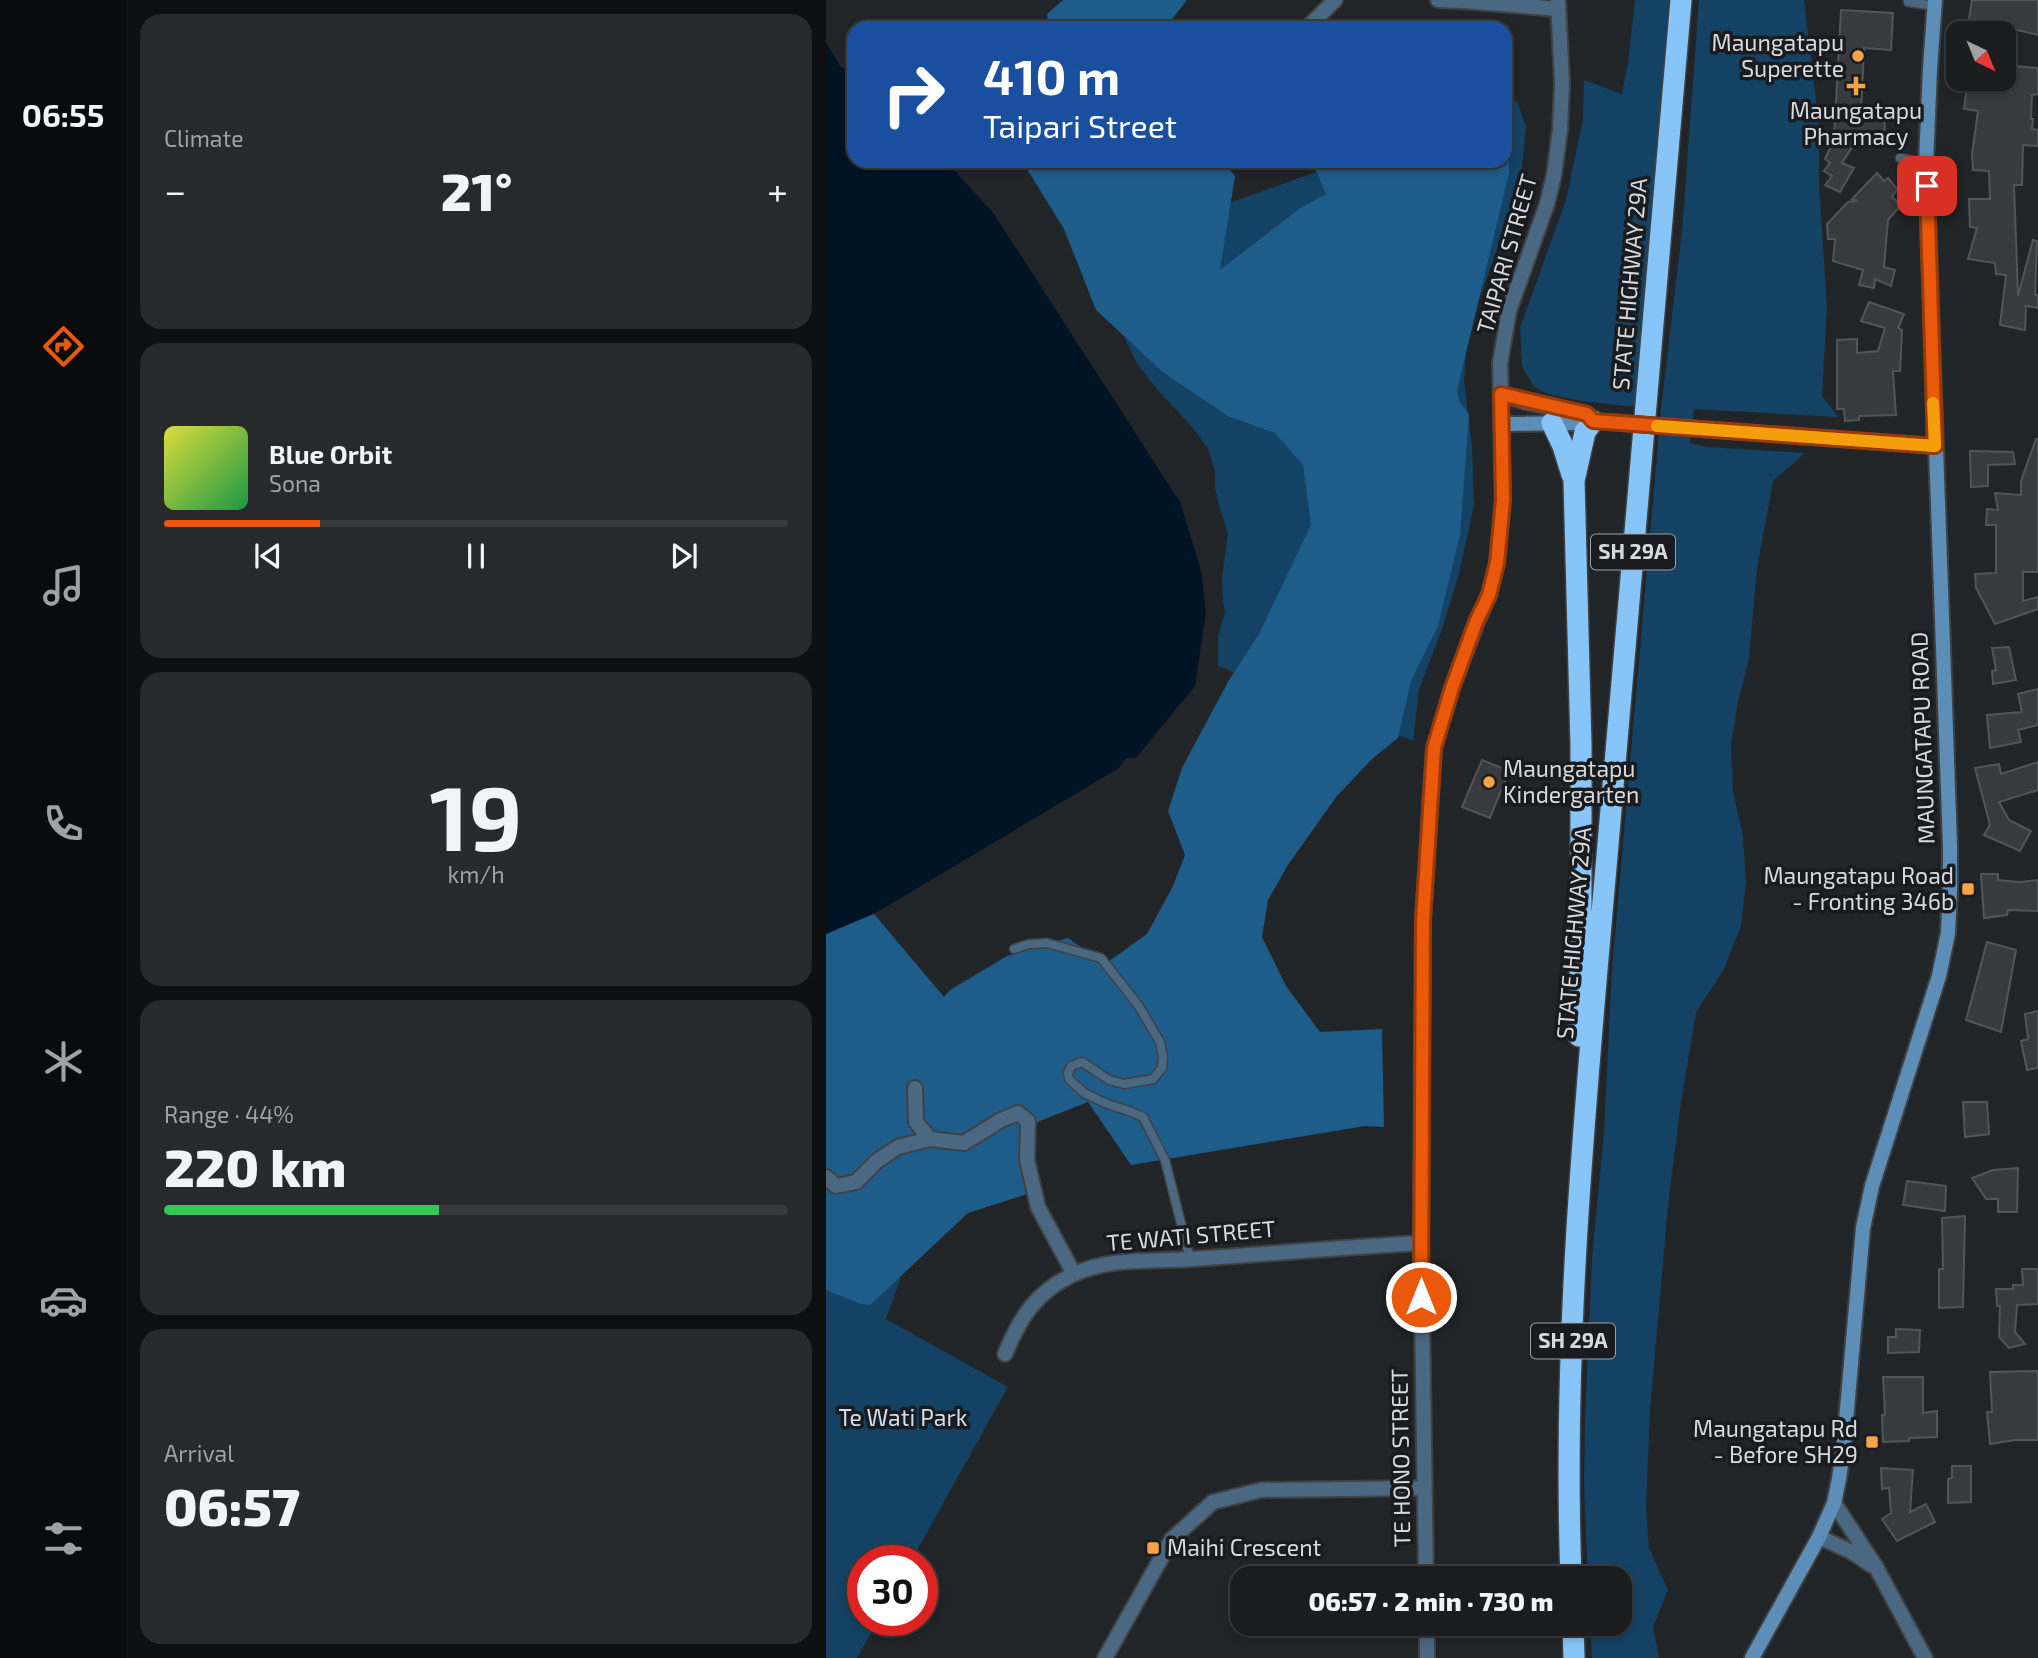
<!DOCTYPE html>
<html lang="en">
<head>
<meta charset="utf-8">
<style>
  :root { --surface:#1a1c1d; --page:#27292a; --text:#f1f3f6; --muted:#9fa1a4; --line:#383a3b; --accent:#ea580c }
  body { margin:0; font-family:"Exo 2",sans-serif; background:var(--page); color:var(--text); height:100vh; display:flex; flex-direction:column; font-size:26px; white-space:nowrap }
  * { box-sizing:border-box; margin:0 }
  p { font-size:23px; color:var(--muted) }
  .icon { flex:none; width:38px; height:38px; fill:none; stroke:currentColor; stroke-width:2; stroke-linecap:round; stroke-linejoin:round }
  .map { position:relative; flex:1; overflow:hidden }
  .drawer { display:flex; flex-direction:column; gap:14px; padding:14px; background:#0e0f10; width:700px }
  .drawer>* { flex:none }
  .top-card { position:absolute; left:21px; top:21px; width:665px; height:147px; border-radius:21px; box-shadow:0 4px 10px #0003,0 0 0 2px var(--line); background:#1a4fa0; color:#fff; overflow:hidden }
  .needle { width:46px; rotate:137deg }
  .controls { position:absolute; left:1120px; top:21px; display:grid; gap:14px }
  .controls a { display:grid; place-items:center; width:70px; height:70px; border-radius:14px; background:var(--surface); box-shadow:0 4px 10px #0003,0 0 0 2px var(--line); font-size:35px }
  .speed { position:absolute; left:21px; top:1545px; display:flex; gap:14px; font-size:35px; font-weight:700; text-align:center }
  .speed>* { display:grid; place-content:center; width:91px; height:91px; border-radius:50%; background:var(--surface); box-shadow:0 4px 10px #0003,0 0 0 2px var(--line); line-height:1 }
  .speed .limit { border:10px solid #d22; background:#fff; color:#111 }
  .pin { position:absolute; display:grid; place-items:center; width:60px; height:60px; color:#fff; margin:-30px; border-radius:14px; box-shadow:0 4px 10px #0006 }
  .me { position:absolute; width:77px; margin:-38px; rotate:0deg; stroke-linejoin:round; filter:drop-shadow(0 0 5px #0008) }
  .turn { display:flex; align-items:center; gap:24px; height:147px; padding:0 21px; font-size:32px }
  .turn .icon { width:91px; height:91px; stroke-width:2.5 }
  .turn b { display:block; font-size:49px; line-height:60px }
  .big { font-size:52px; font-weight:800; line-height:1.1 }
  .drawer .card { flex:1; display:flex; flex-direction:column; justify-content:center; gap:10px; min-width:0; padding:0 24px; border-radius:21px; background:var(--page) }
  .drawer .dial { align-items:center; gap:0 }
  .dial b { font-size:91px; line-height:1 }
  .song { display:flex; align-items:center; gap:21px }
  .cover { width:84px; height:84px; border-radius:10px; background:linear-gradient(135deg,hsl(60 70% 55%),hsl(140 70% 35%)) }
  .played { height:7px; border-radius:4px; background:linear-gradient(90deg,var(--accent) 25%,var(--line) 25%) }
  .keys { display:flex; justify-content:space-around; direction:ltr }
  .heat { display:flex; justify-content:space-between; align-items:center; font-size:38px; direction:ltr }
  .charge { height:10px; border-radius:5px; background:linear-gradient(90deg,#34c759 44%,var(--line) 0) }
  .trip { position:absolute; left:404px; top:1566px; width:402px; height:70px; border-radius:21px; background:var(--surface); box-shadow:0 4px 10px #0003,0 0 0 2px var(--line); font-weight:800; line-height:70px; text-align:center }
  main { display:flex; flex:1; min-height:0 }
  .menu { display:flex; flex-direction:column; width:126px; justify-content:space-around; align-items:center; background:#0a0b0c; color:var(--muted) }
  .menu .icon { width:49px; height:49px }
  .menu .current { color:var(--accent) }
  .menu b { font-size:32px; color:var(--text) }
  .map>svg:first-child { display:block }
  .green { fill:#134264 }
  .forest { fill:#1e5c8a }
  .water { fill:#001426 }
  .building { fill:#383b3d; stroke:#525558; stroke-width:2 }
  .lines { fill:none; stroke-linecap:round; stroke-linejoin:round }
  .lane-casing { stroke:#3f4244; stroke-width:11 }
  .street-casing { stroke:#3f4244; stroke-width:18 }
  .secondary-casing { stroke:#3f4244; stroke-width:18 }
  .highway-casing { stroke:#3f4244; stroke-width:24 }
  .lane { stroke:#4a6882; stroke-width:8 }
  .street { stroke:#4a6882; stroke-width:14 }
  .secondary { stroke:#5c8eb7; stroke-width:14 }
  .highway { stroke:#87c5f8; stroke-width:21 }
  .secondary-bridge-casing { stroke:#3f4244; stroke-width:18; stroke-linecap:butt }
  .secondary-bridge { stroke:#5c8eb7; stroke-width:14 }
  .route-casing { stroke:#983908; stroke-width:18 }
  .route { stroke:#ea580c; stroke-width:12 }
  .slow { stroke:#f59e0b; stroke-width:12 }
  .poi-dot { fill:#f6a247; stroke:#191b1e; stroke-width:2.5 }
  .labels { text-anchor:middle; stroke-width:7; stroke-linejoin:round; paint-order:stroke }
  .shield { fill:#191b1e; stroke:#9ea0a2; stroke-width:2 }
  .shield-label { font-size:21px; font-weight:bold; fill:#d7d9da }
  .poi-label { font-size:23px; fill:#d7d9da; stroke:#191b1e; text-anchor:end }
  .street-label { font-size:23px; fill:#d7d9da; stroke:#191b1e }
  .park-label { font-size:23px; fill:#cddff0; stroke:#191b1e }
</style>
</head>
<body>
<main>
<nav class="menu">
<b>06:55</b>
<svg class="icon current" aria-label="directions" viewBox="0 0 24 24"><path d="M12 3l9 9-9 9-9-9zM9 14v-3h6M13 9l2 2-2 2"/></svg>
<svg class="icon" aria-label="music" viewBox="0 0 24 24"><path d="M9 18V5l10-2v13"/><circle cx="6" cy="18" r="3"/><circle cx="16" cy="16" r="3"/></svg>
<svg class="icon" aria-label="phone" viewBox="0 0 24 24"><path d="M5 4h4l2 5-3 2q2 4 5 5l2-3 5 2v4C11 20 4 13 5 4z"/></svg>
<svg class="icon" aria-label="climate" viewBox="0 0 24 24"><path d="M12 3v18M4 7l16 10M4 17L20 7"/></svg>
<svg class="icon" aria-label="car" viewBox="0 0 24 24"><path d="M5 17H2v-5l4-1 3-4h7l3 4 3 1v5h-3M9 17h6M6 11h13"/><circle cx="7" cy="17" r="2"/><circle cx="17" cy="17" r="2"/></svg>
<svg class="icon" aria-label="filters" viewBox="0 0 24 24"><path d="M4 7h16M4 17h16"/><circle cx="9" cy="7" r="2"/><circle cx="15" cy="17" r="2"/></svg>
</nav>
<section class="drawer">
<div class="card"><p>Climate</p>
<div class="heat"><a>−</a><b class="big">21°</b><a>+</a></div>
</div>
<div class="card">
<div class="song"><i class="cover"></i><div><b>Blue Orbit</b><p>Sona</p></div></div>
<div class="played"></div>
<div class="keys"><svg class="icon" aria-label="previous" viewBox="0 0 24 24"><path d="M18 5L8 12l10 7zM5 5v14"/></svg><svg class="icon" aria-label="pause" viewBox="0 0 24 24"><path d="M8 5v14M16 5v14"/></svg><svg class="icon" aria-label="next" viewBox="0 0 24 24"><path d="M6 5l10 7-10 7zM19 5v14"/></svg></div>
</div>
<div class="card dial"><b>19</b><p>km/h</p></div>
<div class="card"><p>Range · 44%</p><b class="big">220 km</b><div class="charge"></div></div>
<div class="card"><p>Arrival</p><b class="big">06:57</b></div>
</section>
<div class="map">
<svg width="1212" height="1658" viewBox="0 0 1212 1658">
  <rect width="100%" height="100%" fill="#222527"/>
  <!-- green -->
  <path class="green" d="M809,0H843L810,407L756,401L722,394L708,387L696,366L694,328L740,200L757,119L758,80L796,94L802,63Z
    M873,0H978L993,126V183L1001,307L996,396L1012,417L868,409L864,443L881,447L979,453L947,481L931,569L923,658L912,702L905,746L907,791L917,836L920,882L915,926L898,969L870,1012L855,1102L842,1205L824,1411L820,1507L823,1548L842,1590L827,1627L833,1658H766L764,1624H794V1578H762L758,1486L759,1420L766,1259L778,1132L786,970L835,409L856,232Z
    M691,101L700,127L694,185L641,333L638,381L646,447L648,505L633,574L616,629L593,690L587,741L392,666V636L399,612L397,603L396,578L402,534L392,502L389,488V471L382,449L367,428L330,388L312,365L300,341L261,254L521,161H679V105Z
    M0,1232L80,1263L60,1319L182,1387L85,1561H37V1620L52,1621L31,1658H0Z"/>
  <!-- forest -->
  <path class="forest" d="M237,0H361L339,28H223L221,14Z
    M679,159L683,160V173L631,391L634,403L643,414L634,535L612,626L585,681L572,738L546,759L510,797L462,865L442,900L436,937L460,986L494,1032L556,1029L558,1127L539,1126L305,1165L262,1102L201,1126L214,1190L142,1213L44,1305L35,1304L0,1290V934L48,914L118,997L124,990L181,956L242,938L279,964L321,934L347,886L359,855L342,811L356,768L403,680L433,634L485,525L477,465L449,433L402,416L338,373L270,310L238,229L196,161H397L409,176L394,270L473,209L500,194L486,161H679Z"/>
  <!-- water -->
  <path class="water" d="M0,42L14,66L28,76V161H120L168,214L354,502L375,570L380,613L369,686L310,758H300L293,768L53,911L0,934Z"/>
  <!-- building -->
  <path class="building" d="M1146,0H1212V35L1163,23L1162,30L1142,26Z
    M1015,10L1067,13L1065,50L1038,48L1035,112L1059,113L1058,147L1022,141L1027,146L1016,163L1028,168L1014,192L999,185L1006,176L998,171L1004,163L999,159L1008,139Z
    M1179,65L1212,68V94L1206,95L1205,119H1207L1206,129L1212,130V146L1197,145L1196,185H1188L1192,296L1207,240L1211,241L1209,295H1212V308L1200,306L1199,330L1174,325L1180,275L1170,274L1169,263L1142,259L1151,228L1144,227L1143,199H1164L1163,171L1147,170L1146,154L1152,111L1138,109L1142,79H1178Z
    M1051,173L1058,181L1062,178L1071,189L1066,197L1075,205L1062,220L1058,267L1069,270L1065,286L1049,279L1048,288L1033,285L1037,270L1007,261L1009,239H1002L1001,224L1022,202L1031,201L1026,199Z
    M1043,302L1078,314L1072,328L1076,330L1074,371H1067L1070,415L1033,416V420L1019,421L1018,409H1011V340L1031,339V353L1052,351L1059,328L1035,321Z
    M1210,439H1212V572H1197V601L1212,597V609L1169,624L1150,588L1149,574L1170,573V525H1160L1161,509L1172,510L1169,493L1195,495V481Z
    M1144,451L1187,452L1189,464L1162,465V486L1145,487Z
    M1183,647L1190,680L1167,684L1166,671L1170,670L1166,648Z
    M1212,689V725L1192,730L1195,742L1164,748L1161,715L1196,712L1192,694Z
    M656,760L683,771L664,818L636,807Z
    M1212,762V790L1173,802L1183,820L1205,831L1194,851L1158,835L1164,825L1149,768L1173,764L1175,774Z
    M1155,874H1172V880L1193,882L1212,880V911L1182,910L1181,915L1158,918Z
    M1161,942L1190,950L1175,1032L1140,1020Z
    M1212,1011V1068L1201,1070L1195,1041L1202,1039L1199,1014Z
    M1137,1102H1161L1163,1134L1139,1137Z
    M1192,1168L1191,1212H1172V1199H1160L1146,1178L1167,1170Z
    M1081,1181L1120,1186L1119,1211L1077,1205Z
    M1139,1216L1137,1307L1113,1308V1269H1117L1116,1218Z
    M1196,1269H1212V1304L1191,1305L1189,1332L1199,1344L1183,1348L1173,1337L1174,1306H1171L1170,1289H1187V1285H1197Z
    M1070,1329L1094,1330L1093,1352L1062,1353V1337H1070Z
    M1212,1371V1440H1189L1164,1444L1161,1412H1166L1164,1372Z
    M1057,1377H1097V1413L1111,1411V1437L1083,1438V1441L1057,1442L1056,1415H1059Z
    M1126,1466H1145V1502L1122,1503V1479L1126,1478Z
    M1055,1468L1087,1470L1084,1512L1100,1504L1109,1522L1071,1541L1056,1519L1065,1513L1063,1488L1056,1489Z"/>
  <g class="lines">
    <!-- lane casing -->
    <g class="lane-casing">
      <path id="lane" d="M1082,2L1109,6
        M1074,158L1100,163
        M188,949L203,944L221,943L275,958L312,1005L334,1042L337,1057L336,1068L327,1079L298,1084L283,1080L256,1062L245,1066L242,1073L243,1079L258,1093L281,1104L303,1111L317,1117L339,1160L364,1259"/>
    </g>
    <!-- street casing -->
    <g class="street-casing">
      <path id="street" d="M612,0L638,1L732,9
        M481,28L509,0
        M89,1088L90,1122L104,1139L138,1143L175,1120L192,1113L202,1121L201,1160L212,1207L248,1274
        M0,1177L10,1186L30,1182L51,1161L72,1147L104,1139
        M179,1354C194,1318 209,1293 246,1275C283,1257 326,1262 366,1259C443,1254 519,1247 595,1243
        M1008,1503L1050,1567L1099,1658
        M993,1537L1026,1552L1045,1565
        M600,1578L595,1243L597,920L608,748L626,688L651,622L663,595L671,563L677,500L674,363L683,311L721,204L728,175L734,130L736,83L732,0
        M601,1624V1658
        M279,1658L346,1539L387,1502L435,1490L598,1488"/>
    </g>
    <!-- secondary casing -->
    <g class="secondary-casing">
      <path id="secondary" d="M675,394L699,402L761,414L767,421
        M676,424L758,423L769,421
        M887,430L1109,446
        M926,1658L993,1537L1008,1503L1013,1479L1018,1443L1037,1228L1046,1186L1113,976L1122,933L1124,890V846L1100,163L1104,69L1109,0"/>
    </g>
    <!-- highway casing -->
    <g class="highway-casing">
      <path id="highway" d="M726,423L737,446L746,475
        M753,1036L755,913V745L748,481L759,432L767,421
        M745,1578C736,1338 760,1096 781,856C806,571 830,285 855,0
        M747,1624L748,1658"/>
    </g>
    <!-- lane -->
    <use href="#lane" class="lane"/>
    <!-- street -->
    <use href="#street" class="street"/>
    <!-- secondary -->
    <use href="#secondary" class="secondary"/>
    <!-- highway -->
    <use href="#highway" class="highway"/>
    <!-- secondary-bridge casing -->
    <g class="secondary-bridge-casing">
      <path id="secondary-bridge" d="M784,422L887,430"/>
    </g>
    <!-- secondary-bridge -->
    <use href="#secondary-bridge" class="secondary-bridge"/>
  </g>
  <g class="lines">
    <!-- route casing -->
    <g class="route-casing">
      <path id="route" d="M595,1297L597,920L608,748L626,688L650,622L663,595L671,563L677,500L675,394L761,414L767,421L1109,446L1101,186"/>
    </g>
    <!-- route -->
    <use href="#route" class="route"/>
    <!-- slow -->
    <path class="slow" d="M831,426L1109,446L1107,403"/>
  </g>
  <!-- markers -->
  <g class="poi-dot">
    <circle cx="1032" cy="56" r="7"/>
    <path d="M1026.5 75.5h7v7h7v7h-7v7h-7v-7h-7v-7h7z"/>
    <circle cx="663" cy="782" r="7"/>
    <rect x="1135" y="882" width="14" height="14" rx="3.5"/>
    <rect x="1039" y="1435" width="14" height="14" rx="3.5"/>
    <rect x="320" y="1541" width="14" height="14" rx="3.5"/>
  </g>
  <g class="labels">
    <!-- shield labels -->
    <g class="shield">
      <rect x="765" y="534.5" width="84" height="35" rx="5"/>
      <rect x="705" y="1323.5" width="84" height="35" rx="5"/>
    </g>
    <g class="shield-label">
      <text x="807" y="559">SH 29A</text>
      <text x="747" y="1348">SH 29A</text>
    </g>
    <!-- poi labels -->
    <g class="poi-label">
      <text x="1018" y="51">Maungatapu<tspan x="1018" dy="26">Superette</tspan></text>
      <text x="1030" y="119" text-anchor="middle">Maungatapu<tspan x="1030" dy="26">Pharmacy</tspan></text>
      <text x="677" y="777" text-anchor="start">Maungatapu<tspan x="677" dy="26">Kindergarten</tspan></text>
      <text x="1128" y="884">Maungatapu Road<tspan x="1128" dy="26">- Fronting 346b</tspan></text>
      <text x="1032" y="1437">Maungatapu Rd<tspan x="1032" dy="26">- Before SH29</tspan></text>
      <text x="341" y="1556" text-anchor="start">Maihi Crescent</text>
    </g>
    <!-- street labels -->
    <g class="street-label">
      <text transform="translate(681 254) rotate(-74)" y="8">TAIPARI STREET</text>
      <text transform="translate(804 284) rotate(-85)" y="8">STATE HIGHWAY 29A</text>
      <text transform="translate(1097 738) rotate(-92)" y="8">MAUNGATAPU ROAD</text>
      <text transform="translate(748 933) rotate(-85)" y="8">STATE HIGHWAY 29A</text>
      <text transform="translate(365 1236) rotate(-5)" y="8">TE WATI STREET</text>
      <text transform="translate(575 1458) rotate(-91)" y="8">TE HONO STREET</text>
    </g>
    <!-- park labels -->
    <g class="park-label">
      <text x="77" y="1426">Te Wati Park</text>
    </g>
  </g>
</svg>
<div class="controls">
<a><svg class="needle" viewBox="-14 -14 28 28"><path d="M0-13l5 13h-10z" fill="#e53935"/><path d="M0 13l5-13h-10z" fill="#9fa1a4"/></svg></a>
</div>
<div class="speed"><div class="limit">30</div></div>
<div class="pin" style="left:1101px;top:186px;background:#d93025"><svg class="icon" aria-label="arrive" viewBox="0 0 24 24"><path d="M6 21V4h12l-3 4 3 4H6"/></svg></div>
<svg class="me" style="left:595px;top:1297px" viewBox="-20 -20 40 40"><circle r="17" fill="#ea580c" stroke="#fff" stroke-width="3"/><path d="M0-11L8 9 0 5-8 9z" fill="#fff"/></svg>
<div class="trip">06:57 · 2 min · 730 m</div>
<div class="top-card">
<div class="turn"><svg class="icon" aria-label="right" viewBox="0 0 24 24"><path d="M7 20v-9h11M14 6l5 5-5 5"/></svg><div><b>410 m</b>Taipari Street</div></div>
</div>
</div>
</main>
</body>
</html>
